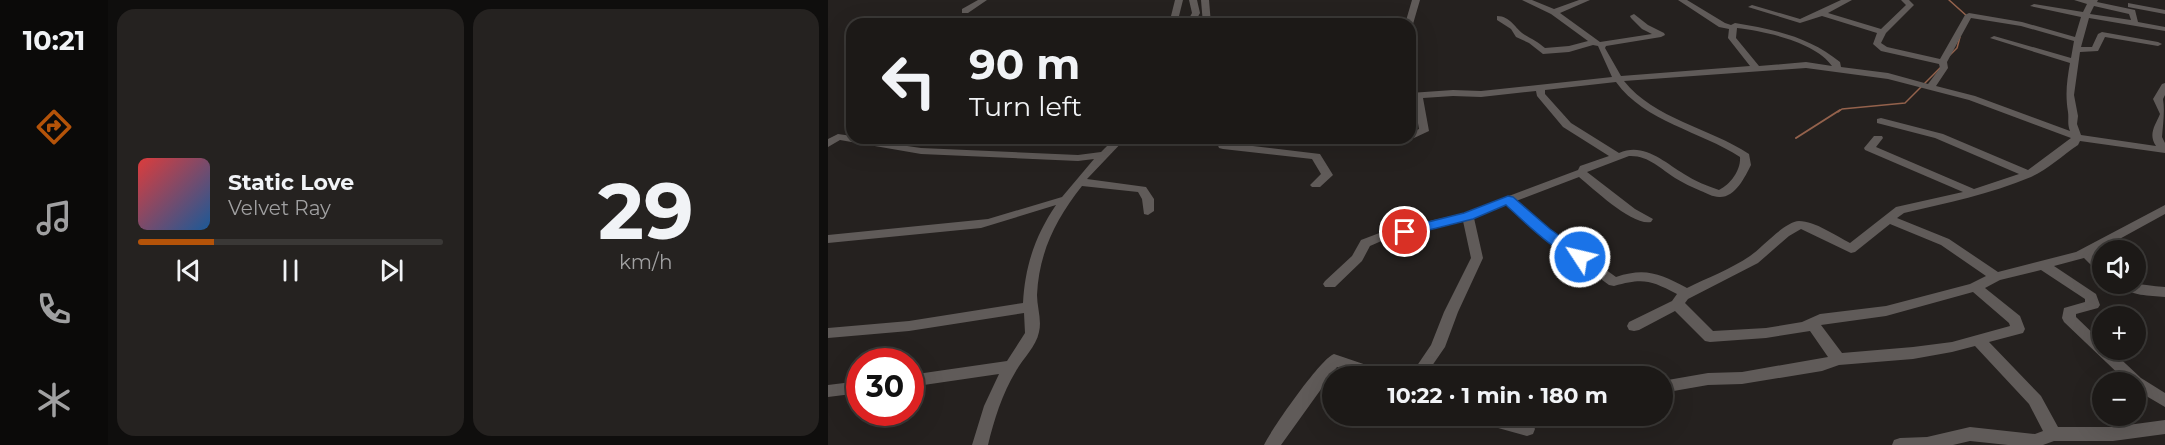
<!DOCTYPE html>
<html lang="en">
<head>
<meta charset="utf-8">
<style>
  :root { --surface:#1c1917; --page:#252220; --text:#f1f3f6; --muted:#a0a0a1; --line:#3a3836; --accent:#b45309 }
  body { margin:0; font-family:Montserrat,sans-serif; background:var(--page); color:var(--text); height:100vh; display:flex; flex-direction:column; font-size:22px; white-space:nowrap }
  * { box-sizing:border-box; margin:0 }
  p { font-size:20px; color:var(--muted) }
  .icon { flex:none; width:33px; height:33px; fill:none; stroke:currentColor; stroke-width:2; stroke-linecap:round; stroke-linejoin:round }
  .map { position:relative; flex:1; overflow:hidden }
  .sheet { display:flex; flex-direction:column; gap:9px; padding:9px; background:#0f0e0d; width:720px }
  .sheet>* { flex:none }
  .top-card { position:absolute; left:18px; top:18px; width:570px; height:126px; border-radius:18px; box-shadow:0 6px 24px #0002,0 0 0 2px var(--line); background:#1c1917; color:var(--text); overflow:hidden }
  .fabs { position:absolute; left:1264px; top:240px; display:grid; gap:12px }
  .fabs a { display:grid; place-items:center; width:54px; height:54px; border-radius:50%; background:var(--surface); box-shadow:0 6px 24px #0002,0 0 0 2px var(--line); font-size:30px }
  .speed { position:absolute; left:18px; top:348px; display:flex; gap:12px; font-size:30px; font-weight:700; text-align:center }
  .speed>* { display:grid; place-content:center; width:78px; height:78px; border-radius:50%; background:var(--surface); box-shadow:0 6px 24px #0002,0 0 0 2px var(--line); line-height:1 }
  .speed .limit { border:9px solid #d22; background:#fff; color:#111 }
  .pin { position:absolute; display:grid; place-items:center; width:51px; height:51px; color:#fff; margin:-26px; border:3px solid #fff; border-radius:50%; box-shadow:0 2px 6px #0007 }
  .me { position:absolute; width:66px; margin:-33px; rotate:305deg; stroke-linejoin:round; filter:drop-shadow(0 0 4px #0008) }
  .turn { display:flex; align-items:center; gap:21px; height:126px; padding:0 24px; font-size:27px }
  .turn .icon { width:78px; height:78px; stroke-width:2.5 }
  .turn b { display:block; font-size:42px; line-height:51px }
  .sheet .widget { flex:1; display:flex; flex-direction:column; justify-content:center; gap:9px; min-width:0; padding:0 21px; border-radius:18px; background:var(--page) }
  .sheet .dial { align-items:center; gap:0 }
  .dial b { font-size:78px; line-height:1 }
  .song { display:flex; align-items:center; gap:18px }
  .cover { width:72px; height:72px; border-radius:9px; background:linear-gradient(135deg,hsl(0 70% 55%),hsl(210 70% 35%)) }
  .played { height:6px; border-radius:3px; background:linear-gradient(90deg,var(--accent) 25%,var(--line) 25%) }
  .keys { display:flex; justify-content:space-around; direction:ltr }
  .sheet .tiles { flex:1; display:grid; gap:9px; grid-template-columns:repeat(2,1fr) }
  .trip { position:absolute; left:494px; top:366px; width:351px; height:60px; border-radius:30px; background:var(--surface); box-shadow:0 6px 24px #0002,0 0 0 2px var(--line); font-weight:700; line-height:60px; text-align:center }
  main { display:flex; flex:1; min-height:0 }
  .tabs { display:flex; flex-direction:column; width:108px; justify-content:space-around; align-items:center; background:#0b0a09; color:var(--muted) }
  .tabs .icon { width:42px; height:42px }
  .tabs .current { color:var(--accent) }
  .tabs b { font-size:27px; color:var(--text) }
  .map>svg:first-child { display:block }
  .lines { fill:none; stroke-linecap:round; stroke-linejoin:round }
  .stream-far1 { stroke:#94624c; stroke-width:1.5 }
  .stream { stroke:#94624c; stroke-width:2 }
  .minor { fill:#605b59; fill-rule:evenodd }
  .route { fill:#1a73e8; stroke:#114b97; stroke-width:1.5 }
</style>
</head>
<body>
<main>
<nav class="tabs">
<b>10:21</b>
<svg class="icon current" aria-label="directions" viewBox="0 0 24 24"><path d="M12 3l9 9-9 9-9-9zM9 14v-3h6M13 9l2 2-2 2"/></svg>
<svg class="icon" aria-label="music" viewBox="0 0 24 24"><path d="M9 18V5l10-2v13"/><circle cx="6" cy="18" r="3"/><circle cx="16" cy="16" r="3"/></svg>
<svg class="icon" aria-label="phone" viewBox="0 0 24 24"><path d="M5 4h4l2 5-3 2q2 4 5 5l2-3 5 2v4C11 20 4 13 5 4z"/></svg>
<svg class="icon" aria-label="climate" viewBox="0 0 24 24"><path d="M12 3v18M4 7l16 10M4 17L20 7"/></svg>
</nav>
<section class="sheet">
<div class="tiles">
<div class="widget">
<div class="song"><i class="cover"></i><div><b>Static Love</b><p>Velvet Ray</p></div></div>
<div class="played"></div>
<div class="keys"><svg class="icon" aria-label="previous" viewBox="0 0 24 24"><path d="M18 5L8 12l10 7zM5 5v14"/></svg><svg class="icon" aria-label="pause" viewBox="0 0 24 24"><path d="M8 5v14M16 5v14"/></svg><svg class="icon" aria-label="next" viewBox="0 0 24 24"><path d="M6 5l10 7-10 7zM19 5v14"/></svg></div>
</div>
<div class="widget dial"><b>29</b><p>km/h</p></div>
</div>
</section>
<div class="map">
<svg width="1337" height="445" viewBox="0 0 1337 445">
  <rect width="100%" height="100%" fill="#25211f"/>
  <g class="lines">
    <!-- stream-far1 -->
    <path class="stream-far1" d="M1121,0L1140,17
      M1122,55L1129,48L1132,37
      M1010,112L1014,109L1077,103L1113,67"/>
    <!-- stream -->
    <path class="stream" d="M968,138L1012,110"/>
    <!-- minor -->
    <path class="minor" d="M150,0H159L140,13H134V9Z
      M347,0H355L349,24H341Z
      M361,0H369L372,13L366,24H358L364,13Z
      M373,0H381L383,24H375Z
      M584,0H592L585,24L582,26V24H577Z
      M694,0H704L726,9L751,0H762L732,13L772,42L824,34L814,29L803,18L802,16L806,14L820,25L836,33L837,35L833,37L778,46L777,48L793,76L922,66L900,38L901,29L891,27L850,0H859L897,23L903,25L907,23C945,29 982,37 1012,62L1013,67L1060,73L1100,84L1112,68L1111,64L1053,51L1045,44L1049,33L994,16L972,23L920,7L924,5L972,19L1013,0H1024L1000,13L1053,29L1078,5L1073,0H1081L1086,5L1058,33L1053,43L1059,47L1112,59L1137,15L1141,13L1194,22L1247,37L1253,17L1202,6L1206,4L1255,12L1259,4L1246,0H1270L1269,2L1307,10L1310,22L1337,27V31L1261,18L1253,47H1264L1270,34L1274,32L1330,42L1334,44L1330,46L1277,37L1270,51L1252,52L1246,95L1250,116L1249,124L1253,135L1328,146C1320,134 1327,126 1332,114L1325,99L1334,84L1337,83V95L1335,99C1337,111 1335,124 1334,137L1337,143V153L1252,141L1250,145C1235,155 1219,170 1203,177C1162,194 1119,203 1076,213L1069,218L1121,239L1170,272L1248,252L1337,205V214L1266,253L1275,262V273L1270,272L1256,258L1226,266L1268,294L1272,305L1270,308L1248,314V317L1275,343V350H1283L1313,378L1337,393V407L1308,390V382H1299L1236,322L1234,318L1236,308L1257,302V299L1213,270L1172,280L1157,288L1192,316L1197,329L1195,333L1161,342L1213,396L1230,427H1285L1337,420V434L1285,441H1226L1215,445H1180L1142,441L1125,445H1064L1066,440L1072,438L1099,437L1142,427L1207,434L1215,431L1201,404L1147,346L1124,352L1085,359L1011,365L994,371L914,384L880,385L834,393V381L880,373L914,372L1000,357L982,331L938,338L882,342L877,341L847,311L811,330L806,331L801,330L799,326L801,322L844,301L849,294C822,280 815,278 786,286L781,285L713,235L679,205L646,218L655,258L630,312L617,347L597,376H582L603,345L616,312L643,258L635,221L558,239L542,246L534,261L507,287H497L495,284L497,281L524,256L533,240L554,232L636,213L750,170L752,166L781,156L735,127L709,96L708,91L653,97L625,96L595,98L601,131L586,138H578H582V133L591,129L586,99H582V93L625,90L653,91L784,77L770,46L765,45L741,52L715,54L701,43L688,37L683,29L669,20V16C683,16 687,29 697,35C704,39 710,42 717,48L741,46L760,41L723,14ZM1266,6L1301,14L1303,20L1262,14ZM1143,18L1193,26L1246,41L1243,58L1166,36L1162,38L1242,63C1239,80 1237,94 1240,112C1241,119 1239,124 1242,131L1147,96L1108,86L1120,68L1119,62ZM909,28C936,31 988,42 1004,66L978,62L931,66L908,38ZM978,68L1060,79L1141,100L1243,138L1200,170L1115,134L1053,118L1049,119V123L1107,138L1191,174L1146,189L1048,147L1055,138L1054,136H1046L1036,148L1037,150L1135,192L1068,207L1022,243C1008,236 987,221 971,221C956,222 934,248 922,256C903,269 879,278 859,288C832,274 818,267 788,277L721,229L688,201L751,177C766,189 804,226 823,222L825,219L807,209L759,172L801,156C820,155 833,169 847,178C855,183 864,187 873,191C878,193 885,197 891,197C907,198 917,177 923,165L921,154C882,128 826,119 796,81ZM788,82C817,122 872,131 912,157C913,170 903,184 891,190C879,186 867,181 856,174C836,162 816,142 791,153L743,123L717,94V90ZM1062,224L1113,245L1158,276L1142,284L1058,306L992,314L974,322L938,328L885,331L857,303L860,299L930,263L961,236L973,229L1023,253L1027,252ZM1145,292L1181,323L1182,326L1124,342L1085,347L1014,353L993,325L1058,316Z
      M1300,3L1337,10V14L1300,7Z
      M10,134L24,136V138L93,148L250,155L273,152L287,138H298L259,179L318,187L326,199V211L320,215L316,214L314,199L310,192L254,186C228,219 211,252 209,295C209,307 214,320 211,332C208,347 195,358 188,371C174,394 166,420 160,445H144L156,406L171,374L82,387V375L179,361L197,333L196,313L81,331L0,338V328L81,321L195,303C197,266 207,236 228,205L153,228L0,243V235L160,219L234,197L266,159L250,161L93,154L12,140L0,147V139Z
      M387,138H397L399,143L492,154L505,175L492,187H484L482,185L493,174L484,159L395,149L391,148Z
      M494,138H535L530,141L498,142L494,141Z
      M1291,284C1306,282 1322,286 1337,287V297C1321,295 1303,297 1291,284Z
      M506,354L559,372L562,376H538L509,367L453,445H436C443,430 493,358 506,354Z
      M32,381V393L0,397V385Z
      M643,416H674L705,424L707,429L705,434L699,436L645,421Z"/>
  </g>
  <!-- route -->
  <path class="route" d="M680,196L685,197L722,229L757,254L759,257L757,260C740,265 692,218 678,205L645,219L577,236L570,232L572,229L636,213Z"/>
</svg>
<div class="fabs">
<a><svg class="icon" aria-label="sound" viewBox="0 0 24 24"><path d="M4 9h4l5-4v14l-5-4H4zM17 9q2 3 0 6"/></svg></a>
<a>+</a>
<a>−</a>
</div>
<div class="speed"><div class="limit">30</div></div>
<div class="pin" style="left:577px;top:232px;background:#d93025"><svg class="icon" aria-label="arrive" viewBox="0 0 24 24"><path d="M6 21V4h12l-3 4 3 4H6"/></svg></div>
<svg class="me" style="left:752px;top:257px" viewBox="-20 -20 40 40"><circle r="17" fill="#1a73e8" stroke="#fff" stroke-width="3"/><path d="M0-11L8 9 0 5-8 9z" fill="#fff"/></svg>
<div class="trip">10:22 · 1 min · 180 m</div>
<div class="top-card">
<div class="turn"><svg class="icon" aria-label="left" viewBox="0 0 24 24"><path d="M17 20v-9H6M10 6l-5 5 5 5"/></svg><div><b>90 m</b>Turn left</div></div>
</div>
</div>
</main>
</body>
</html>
